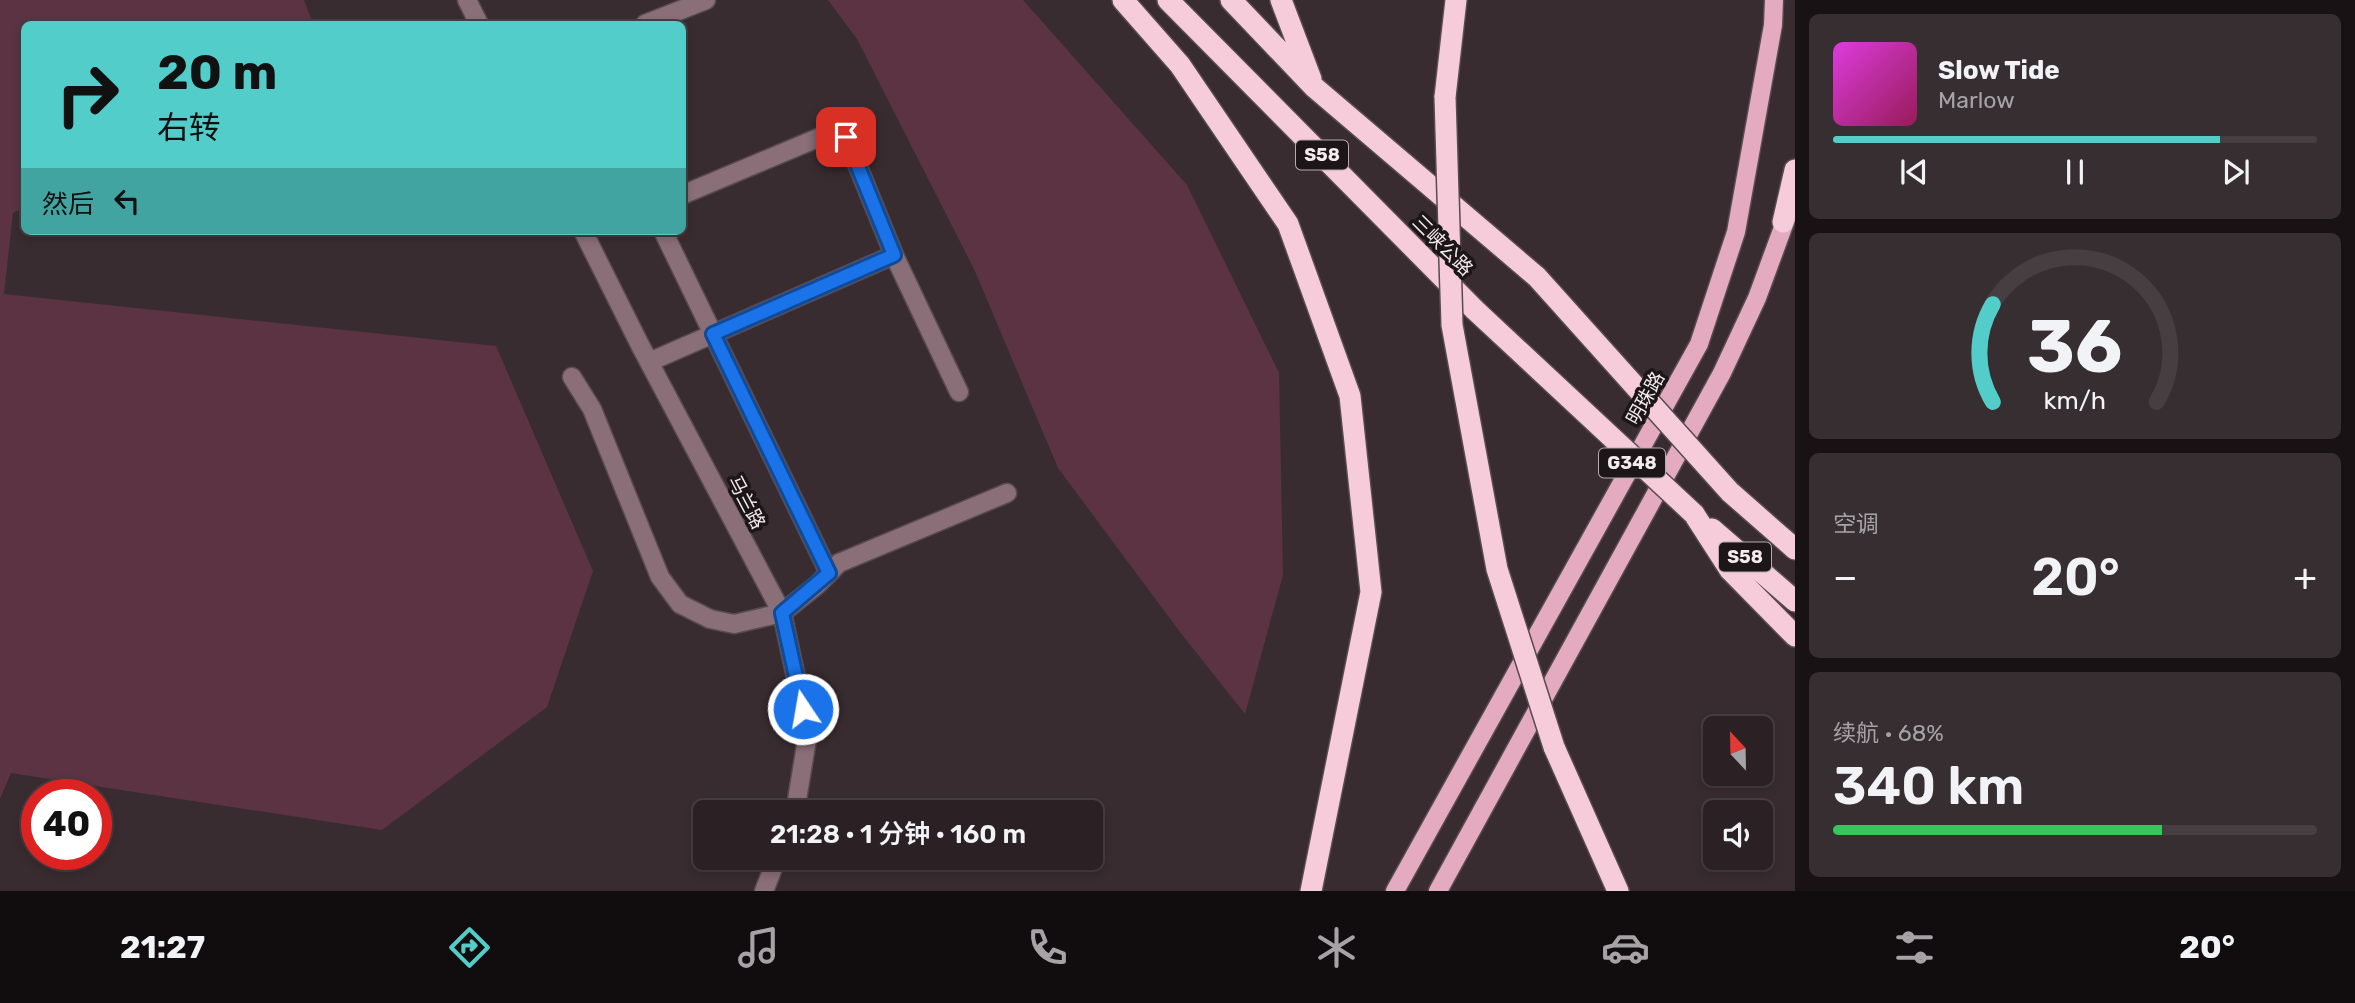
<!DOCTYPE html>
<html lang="zh">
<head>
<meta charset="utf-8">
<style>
  :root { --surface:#2b2125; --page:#372e32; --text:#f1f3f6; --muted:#a6a3a7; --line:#473e42; --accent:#53cdca }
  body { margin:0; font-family:Rubik,"Noto Sans SC",sans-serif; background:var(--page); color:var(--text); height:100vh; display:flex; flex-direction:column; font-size:26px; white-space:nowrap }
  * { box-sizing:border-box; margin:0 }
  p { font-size:23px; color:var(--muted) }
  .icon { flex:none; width:38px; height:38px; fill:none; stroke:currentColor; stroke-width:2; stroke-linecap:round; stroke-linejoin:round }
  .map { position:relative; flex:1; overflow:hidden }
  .sheet { display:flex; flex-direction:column; gap:14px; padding:14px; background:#181214; width:560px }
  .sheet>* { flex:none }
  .guide { position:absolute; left:21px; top:21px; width:665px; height:214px; border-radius:10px; box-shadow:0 4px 10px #0003,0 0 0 2px var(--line); background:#53cdca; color:#111; overflow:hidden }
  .needle { width:46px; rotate:338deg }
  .tools { position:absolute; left:1703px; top:716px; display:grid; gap:14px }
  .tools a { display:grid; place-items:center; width:70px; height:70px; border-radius:10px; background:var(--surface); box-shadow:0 4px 10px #0003,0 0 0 2px var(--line); font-size:35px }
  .speed { position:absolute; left:21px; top:779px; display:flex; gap:14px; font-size:35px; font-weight:700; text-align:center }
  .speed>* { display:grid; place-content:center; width:91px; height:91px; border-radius:50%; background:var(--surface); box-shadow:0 4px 10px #0003,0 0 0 2px var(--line); line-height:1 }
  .speed .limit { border:10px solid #d22; background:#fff; color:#111 }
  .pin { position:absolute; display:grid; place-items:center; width:60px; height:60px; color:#fff; margin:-30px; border-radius:14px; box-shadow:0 4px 10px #0006 }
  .me { position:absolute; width:77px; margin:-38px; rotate:348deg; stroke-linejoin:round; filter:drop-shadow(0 0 5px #0008) }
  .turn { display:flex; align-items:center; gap:24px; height:147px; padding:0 21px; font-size:32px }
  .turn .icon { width:91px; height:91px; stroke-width:2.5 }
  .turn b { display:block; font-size:49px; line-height:60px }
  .then { display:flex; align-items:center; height:66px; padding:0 21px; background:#0003; gap:14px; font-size:26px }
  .big { font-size:52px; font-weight:600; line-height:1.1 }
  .sheet .card { flex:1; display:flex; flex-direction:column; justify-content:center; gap:10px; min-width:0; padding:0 24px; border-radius:10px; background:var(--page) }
  .sheet .dial { align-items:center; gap:0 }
  .dial svg { height:182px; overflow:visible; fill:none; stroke:var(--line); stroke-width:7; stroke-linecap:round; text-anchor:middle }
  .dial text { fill:var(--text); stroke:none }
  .song { display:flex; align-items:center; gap:21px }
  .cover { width:84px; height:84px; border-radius:10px; background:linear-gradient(135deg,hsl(300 70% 55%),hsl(330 70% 35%)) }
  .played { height:7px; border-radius:4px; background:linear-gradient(90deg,var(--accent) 80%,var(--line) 80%) }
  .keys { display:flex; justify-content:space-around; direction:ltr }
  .heat { display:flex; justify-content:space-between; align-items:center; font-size:38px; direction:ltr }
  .charge { height:10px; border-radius:5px; background:linear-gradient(90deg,#34c759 68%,var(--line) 0) }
  .trip { position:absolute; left:693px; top:800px; width:410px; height:70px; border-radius:10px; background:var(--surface); box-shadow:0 4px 10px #0003,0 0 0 2px var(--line); font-weight:600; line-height:70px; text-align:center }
  .tabs { display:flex; height:112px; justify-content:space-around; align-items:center; background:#110d0f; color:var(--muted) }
  .tabs .icon { width:49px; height:49px }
  .tabs .selected { color:var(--accent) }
  .tabs b { font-size:32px; color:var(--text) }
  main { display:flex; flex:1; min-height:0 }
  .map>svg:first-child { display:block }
  .green { fill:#5b3343 }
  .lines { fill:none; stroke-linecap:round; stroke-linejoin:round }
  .minor-casing { stroke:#574b4f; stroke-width:21 }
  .major-casing { stroke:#574b4f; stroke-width:21 }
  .highway-casing { stroke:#574b4f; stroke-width:24 }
  .minor { stroke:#8a6e78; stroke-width:18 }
  .major { stroke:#e4aac0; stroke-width:18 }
  .highway { stroke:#f6ccdb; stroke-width:21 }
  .highway-bridge-casing { stroke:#574b4f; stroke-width:24; stroke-linecap:butt }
  .highway-bridge { stroke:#f6ccdb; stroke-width:21 }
  .route-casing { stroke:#114b97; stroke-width:18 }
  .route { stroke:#1a73e8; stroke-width:12 }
  .labels { text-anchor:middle; stroke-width:7; stroke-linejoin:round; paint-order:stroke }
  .shield { fill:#1c1618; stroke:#b3abae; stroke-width:2 }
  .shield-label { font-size:18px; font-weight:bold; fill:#f4ebee }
  .street-label { font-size:19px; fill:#f4ebee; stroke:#1c1618 }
</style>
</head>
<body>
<main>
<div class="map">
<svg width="1795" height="891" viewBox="0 0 1795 891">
  <rect width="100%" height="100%" fill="#392c31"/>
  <!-- green -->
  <path class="green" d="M0,0H304L313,24H24V208L13,213L4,294L496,346L593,571L547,707L382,830L11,773L0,799Z
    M828,0H1023L1187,185L1279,373L1283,575L1245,714L1180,632L1058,468L974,269L857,39Z"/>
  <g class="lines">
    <!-- minor casing -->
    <g class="minor-casing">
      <path id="minor" d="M467,0L479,24
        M645,24L706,0
        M682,195L825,135L846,137L894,255L959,392
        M583,231L640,345L782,613L808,733L795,812
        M663,231L829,573
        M649,362L894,255
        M572,377L592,409L660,577L680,604L710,619L734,624L782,613L817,585L839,563L1007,493
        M764,891L777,858"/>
    </g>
    <!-- major casing -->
    <g class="major-casing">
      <path id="major" d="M1395,891L1699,344L1736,232L1773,25L1774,0
        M1438,891L1722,373L1757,298L1789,211"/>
    </g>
    <!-- highway casing -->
    <g class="highway-casing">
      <path id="highway" d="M1123,0L1180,65L1288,224L1350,396L1371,592L1311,891
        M1168,0L1475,310
        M1231,0L1314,87L1537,277
        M1281,0L1311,79
        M1445,97L1456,0
        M1783,222L1795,170
        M1730,492L1795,549
        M1694,514L1730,570L1795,636
        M1712,529L1795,601
        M1554,747L1618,891"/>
    </g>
    <!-- minor -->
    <use href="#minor" class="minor"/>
    <!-- major -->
    <use href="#major" class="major"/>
    <!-- highway -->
    <use href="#highway" class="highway"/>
    <!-- highway-bridge casing -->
    <g class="highway-bridge-casing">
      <path id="highway-bridge" d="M1445,97L1452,325L1497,569L1554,747
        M1537,277L1730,492
        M1475,310L1694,514"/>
    </g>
    <!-- highway-bridge -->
    <use href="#highway-bridge" class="highway-bridge"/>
  </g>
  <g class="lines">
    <!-- route casing -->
    <g class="route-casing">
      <path id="route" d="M803,709L782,613L829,573L713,334L894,255L846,137"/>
    </g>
    <!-- route -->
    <use href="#route" class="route"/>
  </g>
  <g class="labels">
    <!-- shield labels -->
    <g class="shield">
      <rect x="1296" y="140.5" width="52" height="29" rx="5"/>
      <rect x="1599" y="448.5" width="66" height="29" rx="5"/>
      <rect x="1719" y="542.5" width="52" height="29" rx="5"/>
    </g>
    <g class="shield-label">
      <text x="1322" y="161">S58</text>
      <text x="1632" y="469">G348</text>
      <text x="1745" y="563">S58</text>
    </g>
    <!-- street labels -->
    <g class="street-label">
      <text transform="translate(1443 245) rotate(45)" y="7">三峡公路</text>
      <text transform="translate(1645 398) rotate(-61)" y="7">明珠路</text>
      <text transform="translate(747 502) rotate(62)" y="7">马兰路</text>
    </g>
  </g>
</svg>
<div class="tools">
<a><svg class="needle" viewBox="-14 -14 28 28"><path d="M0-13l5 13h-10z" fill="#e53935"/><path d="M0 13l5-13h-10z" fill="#a6a3a7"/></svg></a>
<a><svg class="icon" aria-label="sound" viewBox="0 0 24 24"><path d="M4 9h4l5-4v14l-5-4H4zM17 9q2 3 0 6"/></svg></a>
</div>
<div class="speed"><div class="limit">40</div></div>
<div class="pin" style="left:846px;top:137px;background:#d93025"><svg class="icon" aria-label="arrive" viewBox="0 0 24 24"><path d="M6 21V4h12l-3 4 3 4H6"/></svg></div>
<svg class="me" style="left:803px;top:709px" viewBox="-20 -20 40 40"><circle r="17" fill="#1a73e8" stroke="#fff" stroke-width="3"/><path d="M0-11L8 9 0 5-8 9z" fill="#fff"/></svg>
<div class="trip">21:28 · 1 分钟 · 160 m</div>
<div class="guide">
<div class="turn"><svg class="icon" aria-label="right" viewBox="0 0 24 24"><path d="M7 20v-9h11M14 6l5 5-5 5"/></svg><div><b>20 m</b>右转</div></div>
<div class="then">然后<svg class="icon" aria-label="left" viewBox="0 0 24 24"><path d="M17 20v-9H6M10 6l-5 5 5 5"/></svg></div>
</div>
</div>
<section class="sheet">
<div class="card">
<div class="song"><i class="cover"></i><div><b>Slow Tide</b><p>Marlow</p></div></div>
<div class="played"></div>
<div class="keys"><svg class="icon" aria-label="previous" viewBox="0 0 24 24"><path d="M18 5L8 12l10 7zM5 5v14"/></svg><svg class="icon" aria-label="pause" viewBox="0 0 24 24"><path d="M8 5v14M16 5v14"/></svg><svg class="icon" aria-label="next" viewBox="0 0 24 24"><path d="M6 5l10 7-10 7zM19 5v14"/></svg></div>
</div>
<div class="card dial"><svg viewBox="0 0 100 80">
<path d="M14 69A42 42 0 1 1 86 69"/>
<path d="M14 69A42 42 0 0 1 14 26" stroke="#53cdca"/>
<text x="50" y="56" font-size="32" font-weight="700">36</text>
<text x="50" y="72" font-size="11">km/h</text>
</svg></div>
<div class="card"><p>空调</p>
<div class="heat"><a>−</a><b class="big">20°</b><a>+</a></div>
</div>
<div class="card"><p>续航 · 68%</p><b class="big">340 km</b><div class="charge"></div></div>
</section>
</main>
<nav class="tabs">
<b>21:27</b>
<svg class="icon selected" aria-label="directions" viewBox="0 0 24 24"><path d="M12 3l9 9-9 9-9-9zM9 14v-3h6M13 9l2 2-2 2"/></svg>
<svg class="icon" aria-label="music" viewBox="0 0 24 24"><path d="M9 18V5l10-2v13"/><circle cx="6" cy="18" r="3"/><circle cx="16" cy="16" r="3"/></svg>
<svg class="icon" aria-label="phone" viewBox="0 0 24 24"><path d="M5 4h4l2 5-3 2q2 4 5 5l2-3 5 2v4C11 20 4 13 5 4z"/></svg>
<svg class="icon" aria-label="climate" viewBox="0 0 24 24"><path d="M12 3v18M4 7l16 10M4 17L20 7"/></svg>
<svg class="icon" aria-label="car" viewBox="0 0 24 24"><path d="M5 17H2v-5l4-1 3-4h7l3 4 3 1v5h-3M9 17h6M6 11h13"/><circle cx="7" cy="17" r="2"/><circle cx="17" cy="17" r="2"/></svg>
<svg class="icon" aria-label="filters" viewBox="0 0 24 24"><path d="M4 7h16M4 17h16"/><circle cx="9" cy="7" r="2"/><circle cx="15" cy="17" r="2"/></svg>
<b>20°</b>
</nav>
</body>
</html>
